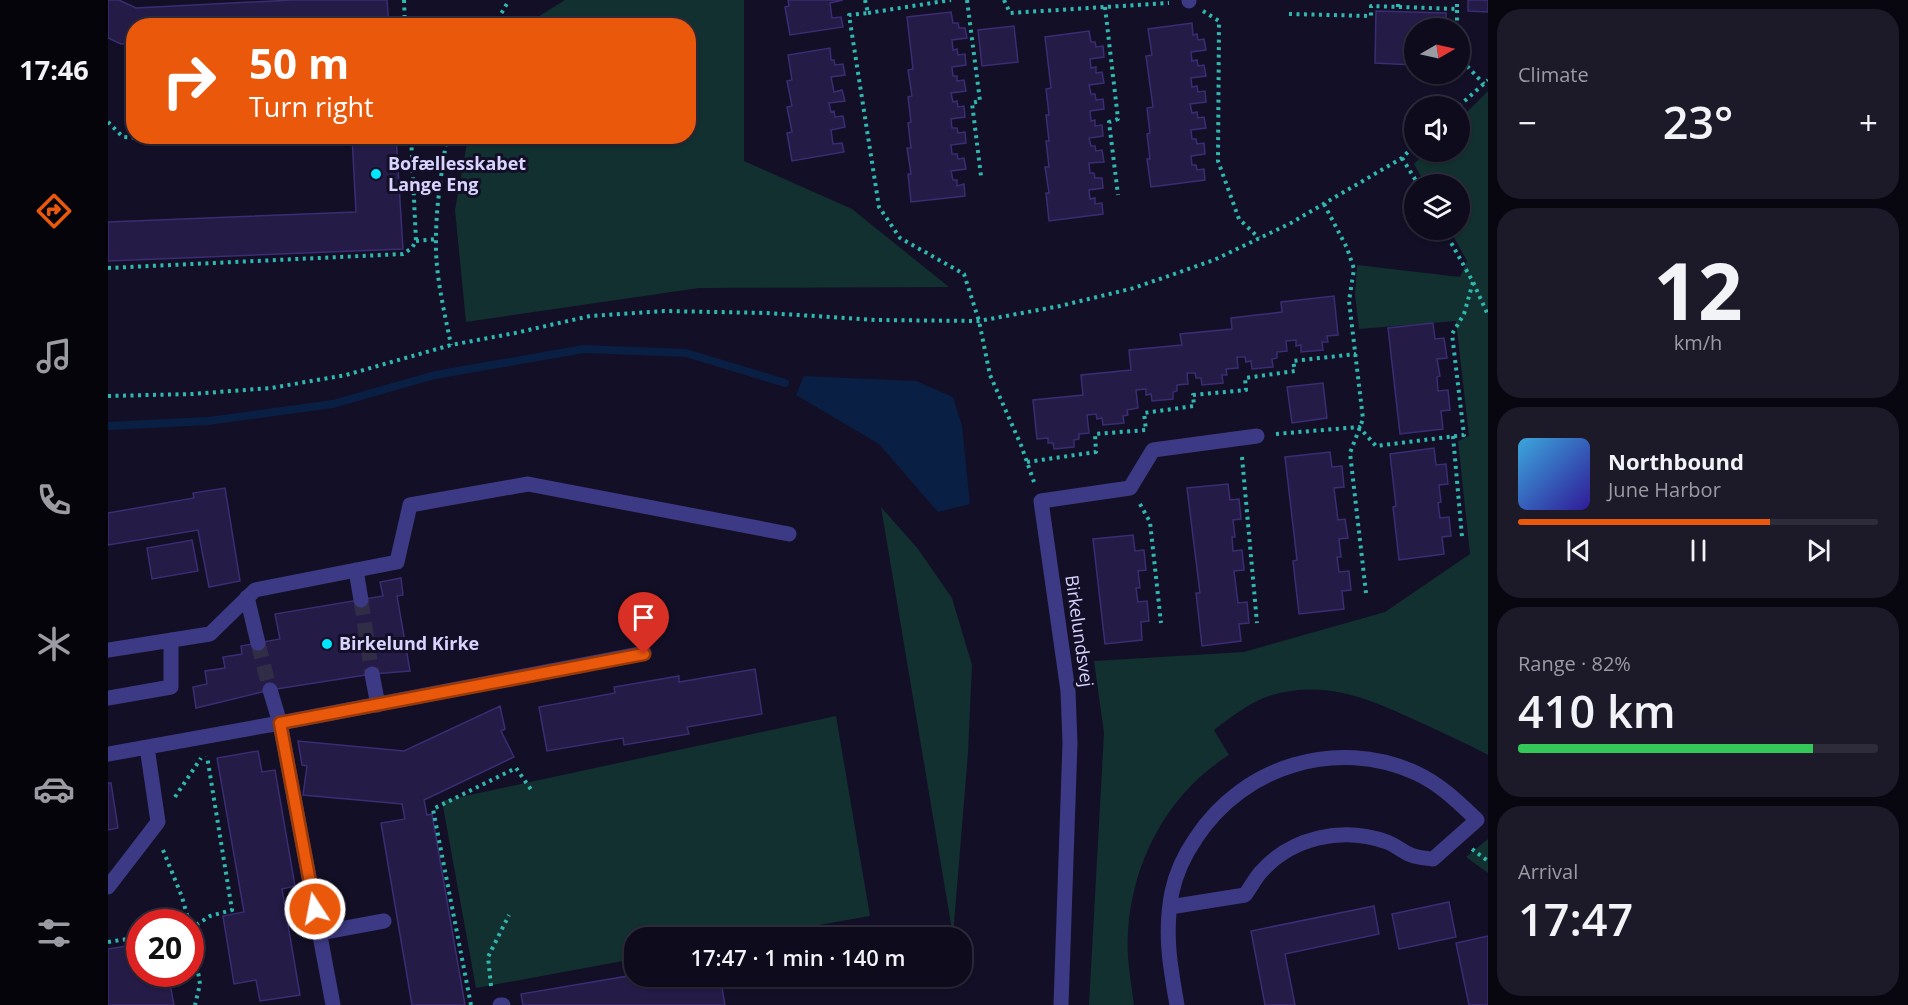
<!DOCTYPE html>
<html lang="en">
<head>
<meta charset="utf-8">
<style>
  :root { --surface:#0e0b1c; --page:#1c1929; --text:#f1f3f6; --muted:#9b9ba3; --line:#2e2b3b; --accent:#ea580c }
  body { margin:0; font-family:"Open Sans",sans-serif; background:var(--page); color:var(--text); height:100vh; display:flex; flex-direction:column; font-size:22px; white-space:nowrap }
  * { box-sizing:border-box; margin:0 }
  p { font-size:20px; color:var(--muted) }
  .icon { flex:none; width:33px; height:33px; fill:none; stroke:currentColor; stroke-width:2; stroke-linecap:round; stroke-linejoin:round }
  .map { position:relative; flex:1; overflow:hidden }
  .drawer { display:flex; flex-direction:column; gap:9px; padding:9px; background:#08060f; width:420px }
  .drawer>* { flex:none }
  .guide { position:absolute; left:18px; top:18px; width:570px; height:126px; border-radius:24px; box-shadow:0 2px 4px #0004,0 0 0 2px var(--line); background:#ea580c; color:#fff; overflow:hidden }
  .needle { width:39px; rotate:81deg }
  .buttons { position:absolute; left:1296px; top:18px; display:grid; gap:12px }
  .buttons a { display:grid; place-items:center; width:66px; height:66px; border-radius:50%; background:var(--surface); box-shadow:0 2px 4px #0004,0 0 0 2px var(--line); font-size:30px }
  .speed { position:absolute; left:18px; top:909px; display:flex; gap:12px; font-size:30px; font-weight:700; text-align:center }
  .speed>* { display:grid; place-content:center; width:78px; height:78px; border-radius:50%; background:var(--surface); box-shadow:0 2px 4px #0004,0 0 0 2px var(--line); line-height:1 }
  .speed .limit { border:9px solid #d22; background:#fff; color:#111 }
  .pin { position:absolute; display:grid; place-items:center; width:51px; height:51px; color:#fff; margin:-62px -26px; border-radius:50% 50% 50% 0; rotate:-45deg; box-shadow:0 0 6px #0007 }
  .pin .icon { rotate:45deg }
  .me { position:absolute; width:66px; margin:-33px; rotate:349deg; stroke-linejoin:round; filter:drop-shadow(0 0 4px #0008) }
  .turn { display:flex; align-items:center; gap:21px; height:126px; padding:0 24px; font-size:27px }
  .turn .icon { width:78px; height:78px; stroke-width:2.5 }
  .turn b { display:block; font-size:42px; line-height:51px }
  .big { font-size:45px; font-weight:600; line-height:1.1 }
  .drawer .tile { flex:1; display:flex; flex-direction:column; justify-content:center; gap:9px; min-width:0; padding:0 21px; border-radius:24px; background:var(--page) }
  .drawer .dial { align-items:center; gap:0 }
  .dial b { font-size:78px; line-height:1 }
  .song { display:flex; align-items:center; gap:18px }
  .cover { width:72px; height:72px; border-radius:9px; background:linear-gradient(135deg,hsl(200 70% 55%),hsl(250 70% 35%)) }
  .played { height:6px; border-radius:3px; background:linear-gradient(90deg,var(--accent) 70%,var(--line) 70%) }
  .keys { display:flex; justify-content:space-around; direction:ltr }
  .heat { display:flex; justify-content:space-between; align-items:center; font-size:33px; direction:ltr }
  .charge { height:9px; border-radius:4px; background:linear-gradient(90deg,#34c759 82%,var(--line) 0) }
  .trip { position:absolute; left:516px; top:927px; width:348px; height:60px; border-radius:24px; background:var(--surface); box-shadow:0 2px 4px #0004,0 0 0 2px var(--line); font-weight:600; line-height:60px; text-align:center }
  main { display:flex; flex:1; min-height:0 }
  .menu { display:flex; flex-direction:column; width:108px; justify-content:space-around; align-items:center; background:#06040b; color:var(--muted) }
  .menu .icon { width:42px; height:42px }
  .menu .on { color:var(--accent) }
  .menu b { font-size:27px; color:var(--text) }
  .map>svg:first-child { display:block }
  .green { fill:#12302f }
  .water { fill:#0a1f44 }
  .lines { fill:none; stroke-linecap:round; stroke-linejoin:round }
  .stream { stroke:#0a1f44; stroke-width:8 }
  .building { fill:#241b47; stroke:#3b2d73; stroke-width:1.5 }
  .minor-tunnel { stroke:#312d47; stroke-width:15; stroke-dasharray:15 8; stroke-linecap:butt }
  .path { stroke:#2fb8b0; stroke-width:4; stroke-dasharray:3 4.5; stroke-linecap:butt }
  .minor { stroke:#3d3a85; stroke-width:15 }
  .route-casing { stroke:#983908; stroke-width:15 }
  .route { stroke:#ea580c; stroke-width:10 }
  .poi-dot { fill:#00e5ff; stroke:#130f26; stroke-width:2 }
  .labels { text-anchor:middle; stroke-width:6; stroke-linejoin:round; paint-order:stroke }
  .poi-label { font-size:18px; font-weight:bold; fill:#d9d4ff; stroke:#130f26; text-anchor:start }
  .street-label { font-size:18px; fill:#d9d4ff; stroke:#130f26 }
</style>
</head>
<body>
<main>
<nav class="menu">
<b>17:46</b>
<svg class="icon on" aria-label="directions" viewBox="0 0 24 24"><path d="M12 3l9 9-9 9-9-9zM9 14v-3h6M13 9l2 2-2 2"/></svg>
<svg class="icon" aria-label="music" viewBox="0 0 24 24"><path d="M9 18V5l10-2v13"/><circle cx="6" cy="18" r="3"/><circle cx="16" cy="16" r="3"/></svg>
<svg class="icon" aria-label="phone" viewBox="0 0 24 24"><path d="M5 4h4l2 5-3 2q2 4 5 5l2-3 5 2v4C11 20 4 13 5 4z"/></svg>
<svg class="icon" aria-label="climate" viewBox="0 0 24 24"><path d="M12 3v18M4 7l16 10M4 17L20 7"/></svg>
<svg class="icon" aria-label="car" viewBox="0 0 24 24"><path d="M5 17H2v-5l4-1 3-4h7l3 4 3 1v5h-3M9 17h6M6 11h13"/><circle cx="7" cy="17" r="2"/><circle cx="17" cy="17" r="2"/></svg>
<svg class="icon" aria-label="filters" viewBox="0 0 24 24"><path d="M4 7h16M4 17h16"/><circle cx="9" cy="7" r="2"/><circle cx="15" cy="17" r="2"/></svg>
</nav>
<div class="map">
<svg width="1380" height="1005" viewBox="0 0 1380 1005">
  <rect width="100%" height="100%" fill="#130f26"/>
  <!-- green -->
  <path class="green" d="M457,0H636V161L744,209L841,287L591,288L358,322L347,210L360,137L580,136V26L417,25Z
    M1380,91V755C1360,744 1339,735 1318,725C1265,701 1220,678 1161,696C1142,702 1122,718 1106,730L1121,755C1060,793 1024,862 1020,932C1018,956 1023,981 1026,1005H981L996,733L986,661L1136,652L1277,612L1362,554L1350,441L1361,436L1348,321L1251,329L1247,295L1249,265L1352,277L1359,261L1342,230H1352V184H1317L1306,164L1318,152H1352V119Z
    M773,507L810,549L844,598L864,665L860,753L845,936Z
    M728,716L762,916L643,937L526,938V959L368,988L334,801Z
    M1380,839V873L1358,857Z"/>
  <!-- water -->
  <path class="water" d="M696,376L808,381L845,397L854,426L862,504L830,512L771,444L688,395Z"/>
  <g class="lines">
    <!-- stream -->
    <path class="stream" d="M0,426L100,421L225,404L327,375L476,349L578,353L677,383"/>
  </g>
  <!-- building -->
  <path class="building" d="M0,0H11L28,8L184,0H279L281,26H26V43L13,44L0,38Z
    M680,0H735L722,3L724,18L733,17L735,27L682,35L677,7L681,6Z
    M1360,0H1380V12L1360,11Z
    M1268,11L1338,13V28H1306V65L1267,63Z
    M843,12L845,23H850L851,28H857L859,38L844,40L845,50L849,49L850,55L857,54L858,65L844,67L845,76H849V81L856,80L858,91L843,93L845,102L849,101L850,107L856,106L857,117L843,119L844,128H849L850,133L857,132L858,143L843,145L844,154H849L850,159L856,158L858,169L843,171L845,180H849V186L856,184L857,196L803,202L800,174H803L799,148H803L800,123L803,122L800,97L804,96L800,70L805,69L799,17Z
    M1084,23L1085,35L1089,34L1090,40L1096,39L1098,50L1083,52L1084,61L1089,60L1090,66L1096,65L1098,76L1083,78L1084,87L1089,86L1090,92L1097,91L1098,102L1082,104L1084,113L1089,112L1090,118L1096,117L1098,128L1083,130L1084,139H1088L1089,144L1096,143L1097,154L1083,156L1084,165H1088L1089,170L1096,169L1097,180L1043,187L1039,159H1042L1039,134L1042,133L1039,108L1045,107L1038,56L1044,55L1040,29Z
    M906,26L910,62L874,66L870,30Z
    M981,31L983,42H987L988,47L995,46L996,57L982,59L983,68L988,67V73L994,72L996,83L981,85L983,94H987L988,100L995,99L996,109L982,111L983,121L987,120V126L994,125L995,136L981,138L983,146H987L988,151L994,150L996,162L981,163L982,173H986L987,178H994L995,188L981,190L982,199L987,198V204L994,203L995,214L941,221L938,193H941L937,167H941L938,141H941L938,115H941L938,89L943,88L937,37Z
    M722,48L723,60H726L727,65L735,64L737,75L723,77L726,92L734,90L737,101L721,103L723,112L726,111L727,117L735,116L737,127L723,130L725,144L734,143L736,152L684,161L679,133L684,132L679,107L684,106L679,81L684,80L680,55Z
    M244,136H288L295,249L0,261V222L248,212Z
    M1226,296L1230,335L1219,336L1220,342H1214L1215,350L1193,352V345L1188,346V340L1178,341L1179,351L1169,352V358L1164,359L1165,367L1144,369L1143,361L1138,362L1137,357H1129L1130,368L1118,369L1119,375H1114L1115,383L1094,385L1093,378H1088L1087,373H1079L1080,384L1069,385V391L1065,392V399L1044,401L1043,394L1038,395V389L1028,390L1030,408L1019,410L1020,415L1015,416L1016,423L995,425L994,418L989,419L988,414L979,415L981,433L971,434V439L966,440V447L946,449L945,443H940V438L929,439L925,400L975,395L973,375L1023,370L1021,350L1074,345L1072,334L1124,329L1123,318L1174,312L1173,302Z
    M1325,323L1327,339L1336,338L1339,358L1329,359L1332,376L1329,377L1330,391L1340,390L1342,410L1333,411L1335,429L1292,434L1280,328Z
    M1215,383L1219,418L1184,423L1179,387Z
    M1326,448L1328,465L1338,464L1340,484L1331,485L1333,502L1330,503L1332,518L1341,517L1343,536L1334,537L1336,554L1291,560L1285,507L1288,506L1282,454Z
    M1222,452L1224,467L1234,466L1236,487L1226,488L1230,520L1237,519L1240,538L1231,539L1233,557H1229L1231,572L1241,571L1243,590L1234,591L1236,609L1191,614L1185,561L1189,560L1177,457Z
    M1120,484L1122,500L1131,499L1133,519L1125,520L1127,537H1124L1125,551L1134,550L1136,570L1126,571L1130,603L1139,602L1141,623L1131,624L1133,641L1094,646L1088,593H1092L1079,488Z
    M117,488L132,581L101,587L90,530L0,545V513L86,498L85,493Z
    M1025,535L1027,551L1036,550L1038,570L1030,571L1032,588H1028L1030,602L1039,601L1041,621L1033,622L1034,640L997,644L985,539Z
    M84,540L90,571L44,579L39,548Z
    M293,578L295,595L289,596L302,671L264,674L162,690L88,708L85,687L99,684L97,671L117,668L115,657L134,654L133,646L172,639L167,614L275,596L272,582Z
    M647,669L654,714L579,727L581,734L516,745L515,738L439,751L431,707L507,693L506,687L571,676V682Z
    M392,706L397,729L393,731L406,757L316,800L319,815L324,814L357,1005H304L273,823L297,819L294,804L195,795L199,766L194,765L190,741L296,751Z
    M150,751L154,772L167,770L187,886L174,889L192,995L152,1001L148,980L126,984L115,916L136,912L109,758Z
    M0,783H3L10,828L0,830Z
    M1341,902L1348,937L1291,949L1284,914Z
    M1266,906L1271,934L1177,954L1187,1005H1157L1143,931Z
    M1380,936V1005H1361L1348,943Z
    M32,944V974H60L66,1005H0V949Z
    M526,975V976H612L617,1005H415L413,994Z"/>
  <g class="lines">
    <!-- minor-tunnel -->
    <path class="minor-tunnel" d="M253,600L264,674
      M150,643L162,690"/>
    <!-- path -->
    <path class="path" d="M296,0L297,26
      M757,0L760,13L741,15L771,207L792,238L856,274L871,321L882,375L913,445L926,482
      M859,0L872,101L864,103L873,176
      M896,0L902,13L1061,3
      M997,7L1010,119L1001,122L1010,195
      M1290,7V0
      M1095,11L1111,21L1110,161L1131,219L1151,238
      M760,13L843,0
      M1181,14L1263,16V6L1349,9V0
      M386,26L401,0
      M1349,28V9
      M1352,53L1359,66L1376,84
      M1351,106L1380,80
      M0,122L15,137L67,140L112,138L115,136
      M339,136C334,170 328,205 328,239C327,274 336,310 343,345
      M1294,158L1310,184
      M1216,204L1239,248L1246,269L1241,301L1255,419L1242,453L1258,593
      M1336,230L1365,282L1380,315
      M308,241L328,239
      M0,268L295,254L304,248L308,241L303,136
      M0,396L84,394L163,388L238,375L343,345L407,333L482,316L556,311L659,313L768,320L871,321L952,306L1026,288L1106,260L1183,223L1294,158L1306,146
      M1168,434L1251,427L1268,446L1356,435L1344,334L1356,314L1365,282
      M1345,436L1354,537
      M1134,457L1149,623
      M919,462L988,452L987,434L1038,430L1036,413L1086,406L1085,395L1138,390L1137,378L1187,371L1185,361L1248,354
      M1032,504L1042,522L1053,623
      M67,797L93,758
      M1364,849L1380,861
      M55,850L74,897L81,922
      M82,929L102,916L124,910L99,756
      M83,929L92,984L87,1005
      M0,942L32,937
      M383,986L380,957L401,915
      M363,1005L325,809L408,768L424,791"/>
    <!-- minor -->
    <path class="minor" d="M1081,1V0
      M248,570L253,600
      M139,597L150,643
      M0,650L102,634L147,590L289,562L302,505L420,484L681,534
      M264,674L270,705
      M162,690L172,723L225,1005
      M0,698L63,687V640
      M0,754L172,723L536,653
      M0,887L50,822L39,747
      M1062,907L1137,895C1142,888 1147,879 1152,873C1183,837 1235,826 1279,842C1287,845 1294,851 1303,855C1310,858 1318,858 1325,859L1369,820C1350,802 1332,784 1308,773C1228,737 1135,766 1088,838C1077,854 1068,873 1064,892C1056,932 1062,966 1069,1005
      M211,933L276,921
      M392,1005H395
      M953,1005L962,743L960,691L933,501L1022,488L1045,450L1149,436"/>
  </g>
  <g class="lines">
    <!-- route casing -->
    <g class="route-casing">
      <path id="route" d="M207,909L172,723L536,654"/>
    </g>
    <!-- route -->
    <use href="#route" class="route"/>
  </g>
  <!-- markers -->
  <g class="poi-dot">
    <circle cx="268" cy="174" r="6"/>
    <circle cx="219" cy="644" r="6"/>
  </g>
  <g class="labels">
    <!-- poi labels -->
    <g class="poi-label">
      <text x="280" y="170">Bofællesskabet<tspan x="280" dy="21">Lange Eng</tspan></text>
      <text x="231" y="650">Birkelund Kirke</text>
    </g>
    <!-- street labels -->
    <g class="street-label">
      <text transform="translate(971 631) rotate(82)" y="6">Birkelundsvej</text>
    </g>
  </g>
</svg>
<div class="buttons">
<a><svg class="needle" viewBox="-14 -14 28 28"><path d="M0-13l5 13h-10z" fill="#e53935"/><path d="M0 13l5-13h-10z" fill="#9b9ba3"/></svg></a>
<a><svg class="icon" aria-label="sound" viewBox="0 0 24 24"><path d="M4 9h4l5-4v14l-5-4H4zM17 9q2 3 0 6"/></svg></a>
<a><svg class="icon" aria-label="layers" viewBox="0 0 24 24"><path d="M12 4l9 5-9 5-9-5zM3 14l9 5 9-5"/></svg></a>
</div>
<div class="speed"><div class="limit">20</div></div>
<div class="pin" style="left:536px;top:654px;background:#d93025"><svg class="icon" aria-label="arrive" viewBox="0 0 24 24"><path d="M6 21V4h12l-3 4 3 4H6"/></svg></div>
<svg class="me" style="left:207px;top:909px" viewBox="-20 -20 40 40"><circle r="17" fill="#ea580c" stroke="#fff" stroke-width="3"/><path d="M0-11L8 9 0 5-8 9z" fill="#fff"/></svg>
<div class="trip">17:47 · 1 min · 140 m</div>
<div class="guide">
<div class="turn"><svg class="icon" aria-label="right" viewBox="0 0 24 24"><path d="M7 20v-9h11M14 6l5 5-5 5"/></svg><div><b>50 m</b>Turn right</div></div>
</div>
</div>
<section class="drawer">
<div class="tile"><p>Climate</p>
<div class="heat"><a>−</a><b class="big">23°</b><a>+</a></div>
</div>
<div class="tile dial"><b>12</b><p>km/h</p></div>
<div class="tile">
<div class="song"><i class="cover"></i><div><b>Northbound</b><p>June Harbor</p></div></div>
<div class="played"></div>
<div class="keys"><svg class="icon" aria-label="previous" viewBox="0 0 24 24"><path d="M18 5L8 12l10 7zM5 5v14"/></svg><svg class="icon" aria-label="pause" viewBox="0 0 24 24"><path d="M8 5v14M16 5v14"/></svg><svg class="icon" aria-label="next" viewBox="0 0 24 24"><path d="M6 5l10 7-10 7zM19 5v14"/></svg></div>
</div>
<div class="tile"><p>Range · 82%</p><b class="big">410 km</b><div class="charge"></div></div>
<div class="tile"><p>Arrival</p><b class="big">17:47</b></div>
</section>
</main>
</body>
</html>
